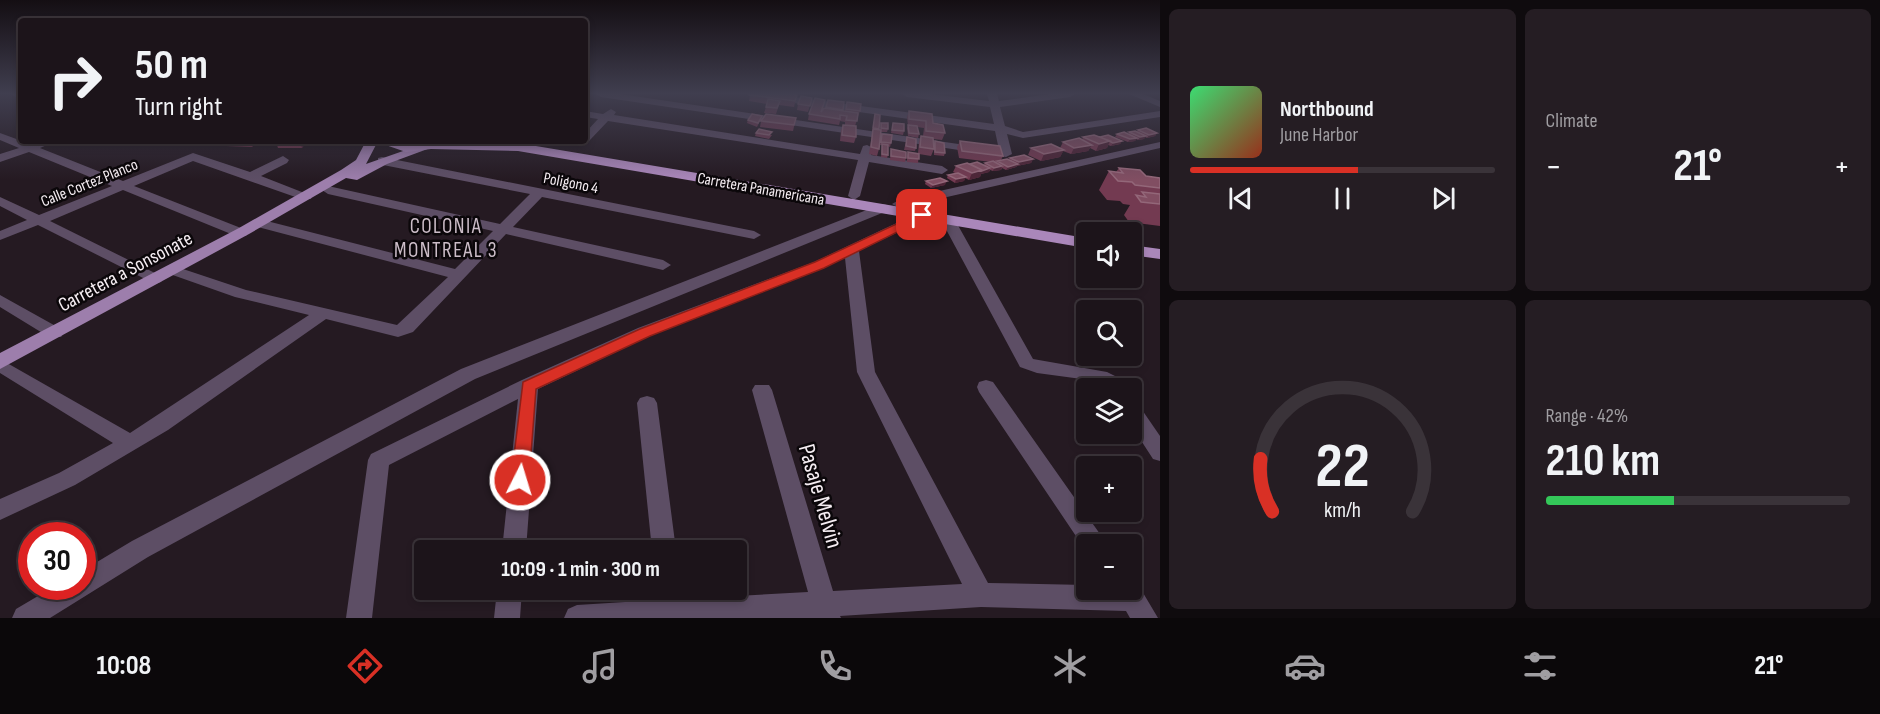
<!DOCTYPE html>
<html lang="en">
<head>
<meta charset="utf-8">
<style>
  :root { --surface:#1c141a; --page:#251d23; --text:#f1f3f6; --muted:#a09ea2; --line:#3a3339; --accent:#d93025 }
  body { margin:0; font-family:"Sofia Sans Condensed",sans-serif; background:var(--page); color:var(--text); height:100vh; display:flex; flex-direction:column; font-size:22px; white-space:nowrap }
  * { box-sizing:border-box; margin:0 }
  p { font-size:20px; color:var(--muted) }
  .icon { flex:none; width:33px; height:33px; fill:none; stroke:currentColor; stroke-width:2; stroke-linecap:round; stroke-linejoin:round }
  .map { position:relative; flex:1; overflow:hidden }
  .sheet { display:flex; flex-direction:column; gap:9px; padding:9px; background:#0f0b0e; width:720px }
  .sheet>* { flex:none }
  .hud { position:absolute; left:18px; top:18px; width:570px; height:126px; border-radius:6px; box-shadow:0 3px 9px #0003,0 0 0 2px var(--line); background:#1c141a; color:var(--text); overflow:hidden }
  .fabs { position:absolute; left:1076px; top:222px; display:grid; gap:12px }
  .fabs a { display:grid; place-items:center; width:66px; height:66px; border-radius:6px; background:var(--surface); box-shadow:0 3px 9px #0003,0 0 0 2px var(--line); font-size:30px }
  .speed { position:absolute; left:18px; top:522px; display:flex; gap:12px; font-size:30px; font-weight:700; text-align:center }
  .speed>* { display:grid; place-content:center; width:78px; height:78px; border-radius:50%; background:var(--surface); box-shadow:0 3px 9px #0003,0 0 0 2px var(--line); line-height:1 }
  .speed .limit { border:9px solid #d22; background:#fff; color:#111 }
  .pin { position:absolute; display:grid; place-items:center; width:51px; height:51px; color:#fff; margin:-26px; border-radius:12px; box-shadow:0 3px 9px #0006 }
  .me { position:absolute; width:66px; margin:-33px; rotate:5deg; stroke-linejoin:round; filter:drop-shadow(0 0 4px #0008) }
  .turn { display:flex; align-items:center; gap:21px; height:126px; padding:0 18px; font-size:27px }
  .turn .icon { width:78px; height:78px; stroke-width:2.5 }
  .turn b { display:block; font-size:42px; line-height:51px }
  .big { font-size:45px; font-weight:700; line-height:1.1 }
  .sheet .widget { flex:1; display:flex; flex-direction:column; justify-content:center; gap:9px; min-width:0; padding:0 21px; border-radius:9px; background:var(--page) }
  .sheet .dial { align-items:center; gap:0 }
  .dial svg { height:156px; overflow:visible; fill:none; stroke:var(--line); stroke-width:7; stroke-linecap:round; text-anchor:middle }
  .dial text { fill:var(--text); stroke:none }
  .song { display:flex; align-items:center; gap:18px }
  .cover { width:72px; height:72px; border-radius:9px; background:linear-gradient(135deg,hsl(140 70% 55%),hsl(10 70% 35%)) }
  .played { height:6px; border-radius:3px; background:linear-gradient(90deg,var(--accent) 55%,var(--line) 55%) }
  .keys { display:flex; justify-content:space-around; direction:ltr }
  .heat { display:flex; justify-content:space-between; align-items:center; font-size:33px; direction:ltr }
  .charge { height:9px; border-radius:4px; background:linear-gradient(90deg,#34c759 42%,var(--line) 0) }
  .sheet .tiles { flex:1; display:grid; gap:9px; grid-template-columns:repeat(2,1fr) }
  .trip { position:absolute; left:414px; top:540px; width:333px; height:60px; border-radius:6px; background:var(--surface); box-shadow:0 3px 9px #0003,0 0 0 2px var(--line); font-weight:700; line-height:60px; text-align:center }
  .dock { display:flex; height:96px; justify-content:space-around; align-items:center; background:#0b080a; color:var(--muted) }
  .dock .icon { width:42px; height:42px }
  .dock .active { color:var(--accent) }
  .dock b { font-size:27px; color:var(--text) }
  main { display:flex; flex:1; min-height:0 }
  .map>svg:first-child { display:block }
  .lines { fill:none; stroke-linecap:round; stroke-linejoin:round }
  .minor { fill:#5d4e65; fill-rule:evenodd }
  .primary { fill:#9d7eac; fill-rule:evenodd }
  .trunk { fill:#aa87ba; fill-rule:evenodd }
  .wall { fill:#733a51 }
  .shaded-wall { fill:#4e2537 }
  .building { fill:#814e62; stroke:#936779; stroke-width:1.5 }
  .route { fill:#d93025; stroke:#8d1f18; stroke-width:1.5 }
  .labels { text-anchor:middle; stroke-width:5; stroke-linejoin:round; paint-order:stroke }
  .far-street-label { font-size:16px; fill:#f5edf2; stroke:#0b070a }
  .street-label { font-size:20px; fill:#f5edf2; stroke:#0b070a }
  .neighbourhood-label { font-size:21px; letter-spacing:1.5px; fill:#ccbdc8; stroke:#0b070a }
  .near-street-label { font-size:24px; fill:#f5edf2; stroke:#0b070a }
</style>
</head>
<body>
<main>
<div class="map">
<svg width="1160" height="618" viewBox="0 0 1160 618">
  <rect width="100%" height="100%" fill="#251a22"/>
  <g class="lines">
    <!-- minor -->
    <path class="minor" d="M12,94H21V98L14,96Z
      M596,94H620L999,150L995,131L751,97L746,94H772L994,124L990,107L907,97L902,94H930L989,101L987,94H997L999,101L1050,94H1075L1070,97L1000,107L1005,126L1023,132L1160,111V117L1023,138L1007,134L1012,154L1006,157L601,97Z
      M1129,94H1143L1160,101V107Z
      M611,109L616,112L614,115L860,154L863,146L867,145L873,148L871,155L942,166L948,170L942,174L869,162L860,196L854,200L848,196L858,160L608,121L589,141H581H585V133L598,119L585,117V111L603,114Z
      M0,133L30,144L56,141L40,148L123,181L193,153L250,172L283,156L289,160L287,163L261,176L312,196L311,199H301L193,161L134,186L246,230L248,233L246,236H236L123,190L50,221L161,276L163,279L161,282L155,284L38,225L0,240V231L27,220L0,206V197L39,215L112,186L29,152L0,162V154L19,148L0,140Z
      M1160,142V148L899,208L892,204L899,200Z
      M382,157L754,231L761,235L754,239L542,197L513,227L663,260L671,265L663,270L506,234L413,332L398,337L326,319L168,430L75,485L0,520V499L59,473L113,443L0,373V359L130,433L309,315L235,297L167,273L164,270L167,267H177L246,290L397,325L448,277L254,226V220L259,219L455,269L493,231L328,194L322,190L328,186L500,224L530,194L378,164V158Z
      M882,204L887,205V211L475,379L148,557L50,618H12L16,609L55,586H82V571L132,541L461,369Z
      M922,211L927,212V218L859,251L875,372L988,583L1086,585V590H1131V579L1136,581L1158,618H1130L1126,611L981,607L840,616L841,618H564L568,609L577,605L657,600V590H681L683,599L808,592L752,390L755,385H769L772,390L833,591L962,584L857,372L845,258L650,336L538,389L526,550H502L518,399L389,465L372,618H346L368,460L371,454L522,380L638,328L814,262Z
      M948,216L955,220L1033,359L1107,372L1117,377L1127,388H1107L1089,380L1037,373L1020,367L941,220Z
      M0,295L61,329L64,333L61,337H49L0,307Z
      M986,380L993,382L1107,544H1086V551L979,392L977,387L979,382Z
      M647,396L654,398L657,403L676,550H652L637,403L640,398Z
      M1131,402L1138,404L1160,436V461L1153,459L1131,425Z
      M497,590H522L520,618H494Z"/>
    <!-- primary -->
    <path class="primary" d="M366,141H378L366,164L423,144L427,143L433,147L387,164L357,180L346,178L249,234L0,369V353L239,228L341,170L356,160Z"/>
    <!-- trunk -->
    <path class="trunk" d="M374,141L406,144L432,141L518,143L1086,238V248L518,151L431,149L406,152Z
      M1131,245L1160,249V259L1131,255Z"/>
  </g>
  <!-- wall -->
  <path class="wall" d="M750,95H797L794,107L779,105L776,114L764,113L767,104L749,101Z
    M812,98L808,112L797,110L798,104Z
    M828,100L844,102L842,111H845L847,102L860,111L855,126L856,137L854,143L840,141L841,131L843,125H845V122L840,121L839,125L808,120L809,114L826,109Z
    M909,111L933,123L945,133L942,140L933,139L934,149L931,156L919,154L918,163L907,162V156L908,152L918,153L919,142L921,136H923L924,128L917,127L919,134L918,138L908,136L907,128L908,126L907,117Z
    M875,114L880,115L878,130H880L881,123L888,129L887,132H881L879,149L877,156L869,154Z
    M796,118L793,131L760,127L761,121Z
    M761,119L757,127L747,123L748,120Z
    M893,123L904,131L903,135L891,133Z
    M1138,130L1157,133L1155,136L1147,138L1145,137L1144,139L1138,140L1136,139L1135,141L1128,142L1115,137L1117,134H1129V132H1137Z
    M756,133L772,135L769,139L755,136Z
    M882,134L891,143L890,147L888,146V155L887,158L881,157L882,145H880Z
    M907,137L916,148L915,151L904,150Z
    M1083,137H1100L1122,141L1120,144L1111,146L1108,145L1107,148L1096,151L1090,148L1088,151L1071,154L1063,151L1060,157L1041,161L1028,155L1031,148H1060L1063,142L1082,140Z
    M227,141H258L252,147L226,146L225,143Z
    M280,141H307L302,148H278L277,145Z
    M935,141L945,153L944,156L934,155V145Z
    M960,141L1003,156L1001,160H1009L1010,158L1033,159L1031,163L1017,166L1016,167L1006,170L1002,168L1001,170L993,171L990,170L989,172L981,174L980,177L969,180L965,178L964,181L955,183L947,178L948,175L955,173L953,172L956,166L970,164L984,165L985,163L991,162L959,158L957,147Z
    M891,149L906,158L905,162L890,160Z
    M1119,168L1146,176L1160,178V226L1129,222L1124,215L1130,205L1123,204L1120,201L1107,200L1099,190L1109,171L1116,172Z
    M926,181L945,185L931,188L925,184Z"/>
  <!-- shaded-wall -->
  <path class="shaded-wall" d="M1157,133L1155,136L1147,138L1149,135Z
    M1146,136L1144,139L1138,140L1140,137Z
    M1137,138L1135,141L1128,142L1130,139Z
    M253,141H258L252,147L251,143Z
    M303,141H307L302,148L301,145Z
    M1110,141L1107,148L1096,151L1099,144Z
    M1122,141L1120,144L1111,146L1113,143Z
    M1092,145L1088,151L1071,154L1074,148Z
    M1064,150L1060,157L1041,161L1044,154Z
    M1033,159L1031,163L1017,166L1019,162Z
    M1018,164L1016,167L1006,170L1008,167Z
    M1002,166L1001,170L993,171L994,168Z
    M990,168L989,172L981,174L980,177L969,180L972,173Z
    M966,177L964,181L955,183L956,179Z
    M947,181L945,185L931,188L933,185Z"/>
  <!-- building -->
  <path class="building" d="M750,94H791L797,95L795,101L750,95Z
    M801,96L812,98L810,106L798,104Z
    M815,98L825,100L821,112L824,108L858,113L857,121L846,120L847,116L840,115V119L809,114Z
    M768,99L780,101L777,108L766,107Z
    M828,100L844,102L843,110L826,107Z
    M847,102L861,104L860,111L846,109Z
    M909,111L932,114L933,123L943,125L945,133L926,131V121L909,119Z
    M752,114L762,116L758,123L748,120Z
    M766,114L796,118L794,125L761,121Z
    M875,114L880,115L879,129L873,128Z
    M881,123H888V129L881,128Z
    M893,123L904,124V131L892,130Z
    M843,125L856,126V137L842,135Z
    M908,125L917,126L919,134L909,133Z
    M1146,128L1157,133L1149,135L1138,130Z
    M759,129L772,132L769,135L756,133Z
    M873,129L881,130L879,149L871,147Z
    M1135,131L1146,136L1140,137L1129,132Z
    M1124,132L1137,138L1130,139L1117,134Z
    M882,134L892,135L891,143L881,142Z
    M1094,135L1110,141L1099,144L1083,137Z
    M1108,135L1122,141L1113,143L1100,137Z
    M921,136L933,138L934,149L920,147Z
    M907,137L916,139V148L906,146Z
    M1079,138L1092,145L1074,148L1063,142Z
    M227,141H253L251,143H225Z
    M280,141H303L301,145H277Z
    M935,141L944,143L945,153L935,152Z
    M960,141L1000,146L1003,156L962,151Z
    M882,144L888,145V155L882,154Z
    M1051,144L1064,150L1044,154L1031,148Z
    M891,149L906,152V158L891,156Z
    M908,152L919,154V159L908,158Z
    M1024,155L1033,159L1019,162L1010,158Z
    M1007,159L1018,164L1008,167L997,161Z
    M993,161L1002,166L994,168L985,163Z
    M977,162L990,168L982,171V170L970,164Z
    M967,163L982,170L972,173L956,166Z
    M1119,168L1140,170L1146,176L1160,178V188L1135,185L1132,182L1118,181L1109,171L1123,173Z
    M958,173L966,177L956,179L948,175Z
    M940,178L947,181L933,185L926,181Z
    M1142,192L1160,194V204L1141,202L1136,195L1146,197Z"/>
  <!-- sky -->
  <linearGradient id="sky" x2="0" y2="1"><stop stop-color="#140e13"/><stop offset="0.52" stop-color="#403e4f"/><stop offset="1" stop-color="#403e4f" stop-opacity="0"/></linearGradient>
  <rect width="1160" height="180" fill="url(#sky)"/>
  <!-- route -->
  <path class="route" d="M922,212L928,215L926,218L824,268L650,336L536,389L529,480L526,485L520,487L514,485L511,480L523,382L640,329L815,262Z"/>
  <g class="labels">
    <!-- far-street labels -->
    <g class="far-street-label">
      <text transform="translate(89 182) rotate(-22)" y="6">Calle Cortez Planco</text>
      <text transform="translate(571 182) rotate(11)" y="6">Poligono 4</text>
      <text transform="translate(761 188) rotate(10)" y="6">Carretera Panamericana</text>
    </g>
    <!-- street labels -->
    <g class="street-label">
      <text transform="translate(125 271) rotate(-28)" y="7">Carretera a Sonsonate</text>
    </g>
    <!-- neighbourhood labels -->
    <g class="neighbourhood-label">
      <text x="446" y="233">COLONIA<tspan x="446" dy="24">MONTREAL 3</tspan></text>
    </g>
    <!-- near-street labels -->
    <g class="near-street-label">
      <text transform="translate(821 496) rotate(74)" y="8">Pasaje Melvin</text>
    </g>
  </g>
</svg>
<div class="fabs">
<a><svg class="icon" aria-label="sound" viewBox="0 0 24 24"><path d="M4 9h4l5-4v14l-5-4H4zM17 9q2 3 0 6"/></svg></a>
<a><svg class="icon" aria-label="search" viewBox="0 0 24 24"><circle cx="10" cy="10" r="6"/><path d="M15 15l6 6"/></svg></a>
<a><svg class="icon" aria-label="layers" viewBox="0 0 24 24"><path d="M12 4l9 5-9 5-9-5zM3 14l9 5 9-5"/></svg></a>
<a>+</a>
<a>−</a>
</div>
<div class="speed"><div class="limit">30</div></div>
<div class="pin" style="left:922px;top:215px;background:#d93025"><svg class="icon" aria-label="arrive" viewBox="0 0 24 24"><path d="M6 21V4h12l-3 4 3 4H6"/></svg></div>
<svg class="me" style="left:520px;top:480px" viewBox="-20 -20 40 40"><circle r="17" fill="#d93025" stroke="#fff" stroke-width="3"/><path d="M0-11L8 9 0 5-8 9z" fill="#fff"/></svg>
<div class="trip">10:09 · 1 min · 300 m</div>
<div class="hud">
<div class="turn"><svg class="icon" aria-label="right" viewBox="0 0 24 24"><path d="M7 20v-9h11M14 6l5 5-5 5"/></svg><div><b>50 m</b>Turn right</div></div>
</div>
</div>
<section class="sheet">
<div class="tiles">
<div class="widget">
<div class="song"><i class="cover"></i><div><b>Northbound</b><p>June Harbor</p></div></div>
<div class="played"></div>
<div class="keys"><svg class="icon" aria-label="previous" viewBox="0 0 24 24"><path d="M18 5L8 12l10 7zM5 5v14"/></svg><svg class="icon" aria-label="pause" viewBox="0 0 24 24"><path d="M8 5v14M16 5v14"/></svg><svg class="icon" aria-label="next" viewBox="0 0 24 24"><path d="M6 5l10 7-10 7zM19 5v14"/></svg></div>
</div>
<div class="widget"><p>Climate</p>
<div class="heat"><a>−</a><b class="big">21°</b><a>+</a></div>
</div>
<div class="widget dial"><svg viewBox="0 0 100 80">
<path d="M14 69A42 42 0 1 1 86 69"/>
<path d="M14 69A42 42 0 0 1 8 42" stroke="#d93025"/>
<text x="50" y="56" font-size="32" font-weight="700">22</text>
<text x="50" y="72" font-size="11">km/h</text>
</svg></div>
<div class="widget"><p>Range · 42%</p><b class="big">210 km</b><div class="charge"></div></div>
</div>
</section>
</main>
<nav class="dock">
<b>10:08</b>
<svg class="icon active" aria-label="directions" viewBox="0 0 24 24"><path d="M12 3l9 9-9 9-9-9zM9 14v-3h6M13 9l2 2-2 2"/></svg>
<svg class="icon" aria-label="music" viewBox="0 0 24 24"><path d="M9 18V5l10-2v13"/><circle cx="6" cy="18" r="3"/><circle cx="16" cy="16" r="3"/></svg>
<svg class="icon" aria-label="phone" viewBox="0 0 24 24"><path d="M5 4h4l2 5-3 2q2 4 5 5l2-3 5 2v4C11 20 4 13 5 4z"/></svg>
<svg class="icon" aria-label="climate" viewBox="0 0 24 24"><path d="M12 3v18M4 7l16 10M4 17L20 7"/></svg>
<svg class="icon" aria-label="car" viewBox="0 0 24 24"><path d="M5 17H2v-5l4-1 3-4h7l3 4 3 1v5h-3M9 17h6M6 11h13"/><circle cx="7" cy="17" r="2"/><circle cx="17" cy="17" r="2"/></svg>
<svg class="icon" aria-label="filters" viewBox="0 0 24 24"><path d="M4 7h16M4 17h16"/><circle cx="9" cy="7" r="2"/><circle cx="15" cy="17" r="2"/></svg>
<b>21°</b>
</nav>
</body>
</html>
